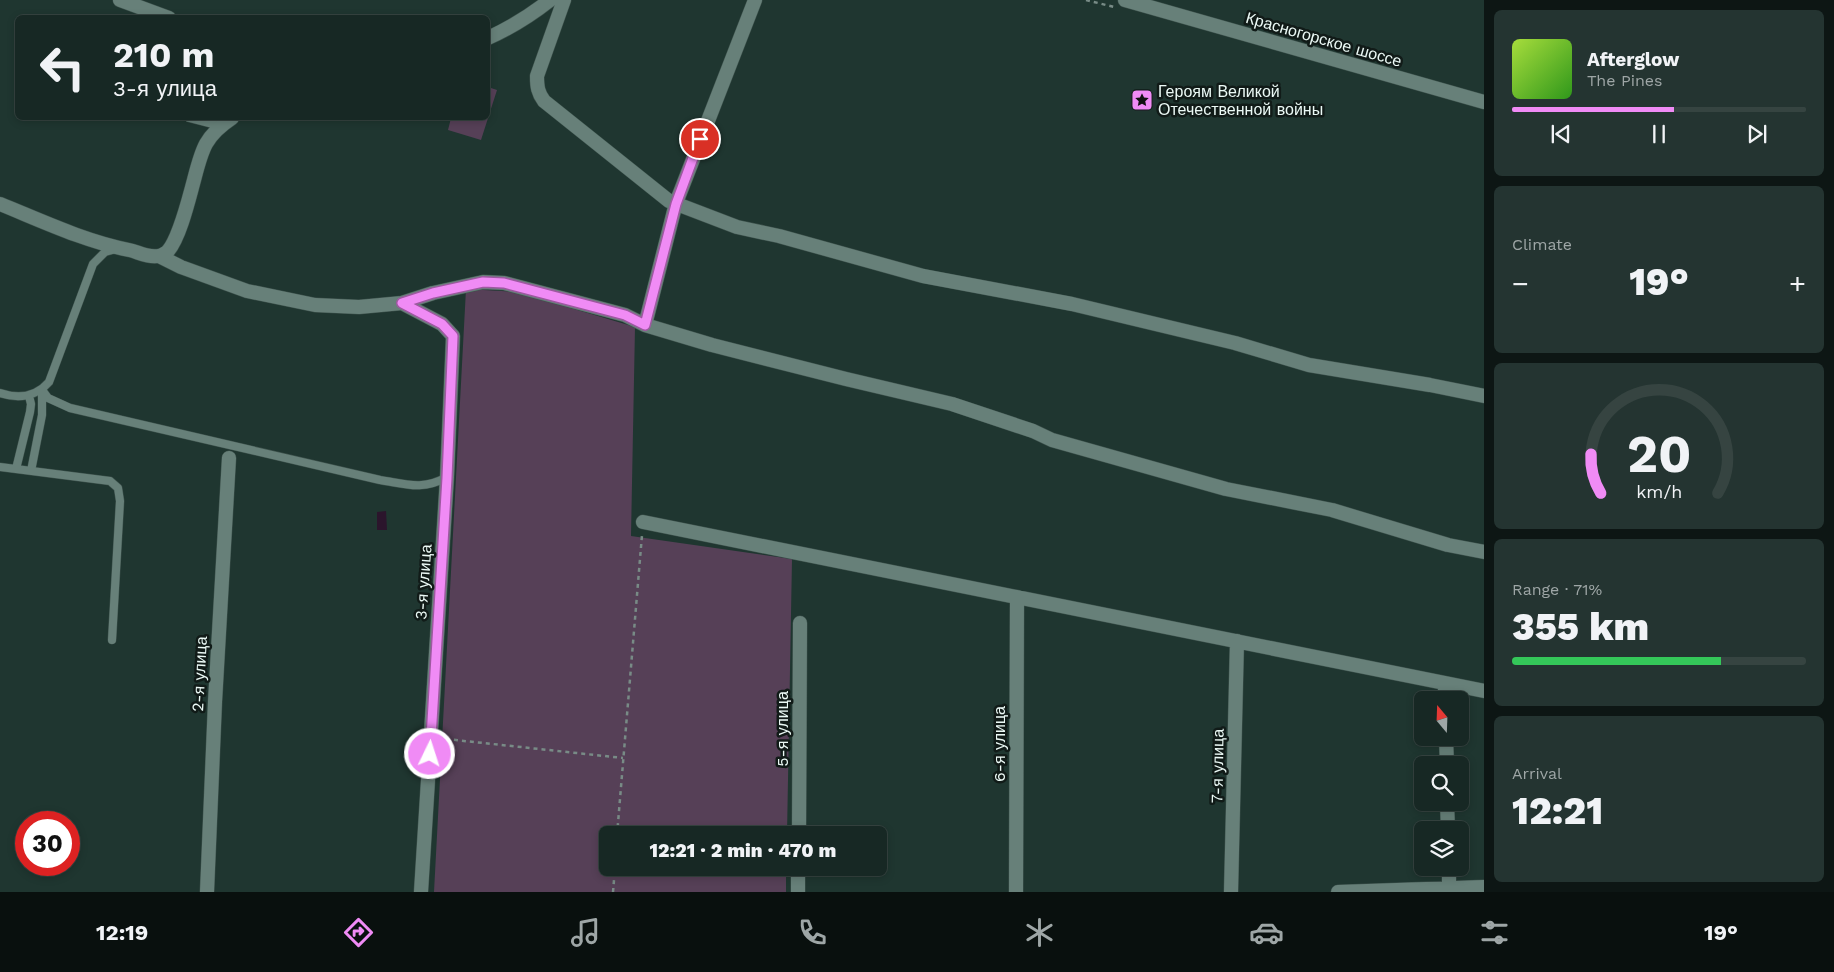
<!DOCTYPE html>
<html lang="en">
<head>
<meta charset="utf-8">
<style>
  :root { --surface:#172824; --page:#243431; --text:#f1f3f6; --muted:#9ea6a6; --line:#364441; --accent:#f08bf5 }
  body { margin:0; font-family:"Work Sans",sans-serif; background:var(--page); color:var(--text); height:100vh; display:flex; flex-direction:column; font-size:19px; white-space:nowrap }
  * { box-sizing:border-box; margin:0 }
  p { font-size:16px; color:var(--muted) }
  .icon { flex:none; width:28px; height:28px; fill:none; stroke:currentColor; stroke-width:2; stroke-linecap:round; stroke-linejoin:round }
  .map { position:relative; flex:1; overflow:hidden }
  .panel { display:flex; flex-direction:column; gap:10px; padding:10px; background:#0d1614; width:350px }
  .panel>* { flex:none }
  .banner { position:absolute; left:15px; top:15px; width:475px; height:105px; border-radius:8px; box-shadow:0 2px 8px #0003,0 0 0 1px var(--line); background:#172824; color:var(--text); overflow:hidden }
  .needle { width:32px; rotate:341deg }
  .controls { position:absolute; left:1414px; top:691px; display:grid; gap:10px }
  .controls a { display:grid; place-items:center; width:55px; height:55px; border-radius:8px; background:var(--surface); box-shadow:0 2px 8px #0003,0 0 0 1px var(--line); font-size:25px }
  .speed { position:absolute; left:15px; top:811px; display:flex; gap:10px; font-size:25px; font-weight:700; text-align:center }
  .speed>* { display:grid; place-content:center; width:65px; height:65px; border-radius:50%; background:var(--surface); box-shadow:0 2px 8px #0003,0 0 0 1px var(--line); line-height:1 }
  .speed .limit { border:8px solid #d22; background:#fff; color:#111 }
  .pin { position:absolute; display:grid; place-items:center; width:42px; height:42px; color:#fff; margin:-21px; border:2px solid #fff; border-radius:50%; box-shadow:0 1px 5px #0007 }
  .me { position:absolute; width:55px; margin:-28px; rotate:4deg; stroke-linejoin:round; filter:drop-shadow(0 0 4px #0008) }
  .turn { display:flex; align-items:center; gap:18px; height:105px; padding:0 15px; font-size:22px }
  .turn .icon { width:65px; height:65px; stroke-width:2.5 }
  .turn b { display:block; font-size:35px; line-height:42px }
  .big { font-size:38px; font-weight:800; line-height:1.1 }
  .panel .widget { flex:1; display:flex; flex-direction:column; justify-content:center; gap:8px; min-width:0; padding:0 18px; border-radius:8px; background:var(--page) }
  .panel .dial { align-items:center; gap:0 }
  .dial svg { height:130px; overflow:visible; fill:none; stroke:var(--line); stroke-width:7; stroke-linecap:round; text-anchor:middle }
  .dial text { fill:var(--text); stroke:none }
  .song { display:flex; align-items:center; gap:15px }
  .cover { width:60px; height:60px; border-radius:8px; background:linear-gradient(135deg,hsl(80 70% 55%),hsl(110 70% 35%)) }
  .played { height:5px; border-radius:2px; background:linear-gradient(90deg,var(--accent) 55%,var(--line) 55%) }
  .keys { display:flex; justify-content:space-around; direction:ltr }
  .heat { display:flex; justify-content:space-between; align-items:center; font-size:28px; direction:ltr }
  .charge { height:8px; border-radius:4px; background:linear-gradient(90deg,#34c759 71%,var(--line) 0) }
  .trip { position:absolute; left:599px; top:826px; width:288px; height:50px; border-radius:8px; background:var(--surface); box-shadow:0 2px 8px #0003,0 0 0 1px var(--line); font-weight:800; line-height:50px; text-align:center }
  .tab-bar { display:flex; height:80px; justify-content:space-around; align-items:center; background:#09100e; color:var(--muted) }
  .tab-bar .icon { width:35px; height:35px }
  .tab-bar .active { color:var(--accent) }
  .tab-bar b { font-size:22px; color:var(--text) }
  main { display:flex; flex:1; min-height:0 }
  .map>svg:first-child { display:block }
  .green { fill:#564057 }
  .water { fill:#2b152c }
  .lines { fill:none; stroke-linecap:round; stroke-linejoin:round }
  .service-casing { stroke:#3e524d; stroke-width:9 }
  .minor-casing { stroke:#3e524d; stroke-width:15 }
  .tertiary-casing { stroke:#3e524d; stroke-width:15 }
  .path { stroke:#788b86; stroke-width:2.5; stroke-dasharray:4 4; stroke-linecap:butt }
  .service { stroke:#678079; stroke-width:8 }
  .minor { stroke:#678079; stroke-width:14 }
  .tertiary { stroke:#678079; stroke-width:14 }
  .route-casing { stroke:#9c5a9f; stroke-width:12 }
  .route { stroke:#f08bf5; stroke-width:9 }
  .labels { text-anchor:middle; stroke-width:5; stroke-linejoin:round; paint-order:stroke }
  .street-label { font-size:16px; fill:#ebf9f5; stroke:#111b18 }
  .poi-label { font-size:16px; fill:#ebf9f5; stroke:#111b18; text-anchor:start }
</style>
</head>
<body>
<main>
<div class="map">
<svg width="1484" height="892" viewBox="0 0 1484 892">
  <rect width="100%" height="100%" fill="#1f3630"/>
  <!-- green -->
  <path class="green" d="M488,87L497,90L481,140L448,130L451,118H488Z
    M466,289L517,292L635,327L631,536L792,559L787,835H608V868H786V892H434Z"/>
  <!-- water -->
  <path class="water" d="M386,511L387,530H377V512Z"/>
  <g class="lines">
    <!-- service casing -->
    <g class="service-casing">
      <path id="service" d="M189,118L220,126
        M0,393C18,399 36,397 49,382L93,264L105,252L116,249
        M0,467L110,481L118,488L120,501L112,640
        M16,469L30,412L31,404L29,396
        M31,471L42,415V390L48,398L70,408L380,480C406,484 422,491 447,477"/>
    </g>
    <!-- minor casing -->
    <g class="minor-casing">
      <path id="minor" d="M120,0L169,18
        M564,0L537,76C537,87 538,93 544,101L669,201L737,227L779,236L923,276L1072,304L1235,343L1309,365L1430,385L1484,396
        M488,38C510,28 531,15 550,0
        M0,204C42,221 84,241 129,250C138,252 148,258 158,256C161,256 166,253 168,251C180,237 189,198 194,180C202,149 205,136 232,118
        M159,256L181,267L247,291L315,305L359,307L402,303L433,293L483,282L504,283L625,315L645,325L712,345L846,379L952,404L1033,431L1052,440L1226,489L1332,510L1448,545L1484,552
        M402,303L442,324L453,336L447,477L421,892
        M645,325L676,203L755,0
        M643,522L1484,691
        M1445,683V700
        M1446,738L1447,765
        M1447,802L1448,830
        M799,835L800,623
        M1449,868V892
        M207,892L215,702L229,458
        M798,892V868
        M1016,892L1017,597
        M1231,892L1237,641
        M1338,892L1484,887"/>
    </g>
    <!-- tertiary casing -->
    <g class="tertiary-casing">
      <path id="tertiary" d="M1125,0L1484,102"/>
    </g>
    <!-- path -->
    <path class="path" d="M1086,0L1114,7
      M446,739L623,758
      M617,835L642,535
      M613,892L615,868"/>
    <!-- service -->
    <use href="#service" class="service"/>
    <!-- minor -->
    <use href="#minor" class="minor"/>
    <!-- tertiary -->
    <use href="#tertiary" class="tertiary"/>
  </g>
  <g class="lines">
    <!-- route casing -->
    <g class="route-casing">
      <path id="route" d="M430,754L447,478L453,336L442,324L402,303L433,293L483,282L504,283L625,315L645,325L676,204L700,139"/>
    </g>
    <!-- route -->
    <use href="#route" class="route"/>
  </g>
  <!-- icons -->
  <defs>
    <g id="sight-square" transform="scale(1.125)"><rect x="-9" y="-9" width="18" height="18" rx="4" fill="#f08bf5" stroke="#111b18"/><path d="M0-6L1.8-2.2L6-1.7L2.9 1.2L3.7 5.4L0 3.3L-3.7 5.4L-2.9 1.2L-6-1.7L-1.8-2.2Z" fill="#111"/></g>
  </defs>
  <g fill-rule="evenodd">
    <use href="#sight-square" x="1142" y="100"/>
  </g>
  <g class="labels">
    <!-- street labels -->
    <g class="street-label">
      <text transform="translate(1324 39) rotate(16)" y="6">Красногорское шоссе</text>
      <text transform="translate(423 582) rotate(-86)" y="6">3-я улица</text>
      <text transform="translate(199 674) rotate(-87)" y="6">2-я улица</text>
      <text transform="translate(782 729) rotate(-90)" y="6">5-я улица</text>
      <text transform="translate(999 744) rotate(-90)" y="6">6-я улица</text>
      <text transform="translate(1217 766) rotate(-89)" y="6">7-я улица</text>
    </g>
    <!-- poi labels -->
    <g class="poi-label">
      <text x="1158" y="97">Героям Великой<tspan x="1158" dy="18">Отечественной войны</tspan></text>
    </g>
  </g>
</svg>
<div class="controls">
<a><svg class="needle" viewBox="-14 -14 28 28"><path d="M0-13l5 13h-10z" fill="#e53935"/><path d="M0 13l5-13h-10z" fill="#9ea6a6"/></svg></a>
<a><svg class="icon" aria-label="search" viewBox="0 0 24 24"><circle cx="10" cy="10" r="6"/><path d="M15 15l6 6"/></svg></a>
<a><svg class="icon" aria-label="layers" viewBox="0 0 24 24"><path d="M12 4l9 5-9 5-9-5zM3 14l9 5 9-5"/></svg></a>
</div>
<div class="speed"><div class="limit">30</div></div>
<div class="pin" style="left:700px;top:139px;background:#d93025"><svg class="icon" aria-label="arrive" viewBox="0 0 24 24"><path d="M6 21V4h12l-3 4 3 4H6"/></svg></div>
<svg class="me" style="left:430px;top:754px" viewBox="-20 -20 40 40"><circle r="17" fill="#f08bf5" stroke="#fff" stroke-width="3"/><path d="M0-11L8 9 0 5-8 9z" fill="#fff"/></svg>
<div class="trip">12:21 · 2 min · 470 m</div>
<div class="banner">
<div class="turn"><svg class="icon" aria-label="left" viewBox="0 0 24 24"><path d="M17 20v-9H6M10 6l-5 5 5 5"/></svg><div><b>210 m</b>3-я улица</div></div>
</div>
</div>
<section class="panel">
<div class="widget">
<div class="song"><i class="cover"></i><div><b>Afterglow</b><p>The Pines</p></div></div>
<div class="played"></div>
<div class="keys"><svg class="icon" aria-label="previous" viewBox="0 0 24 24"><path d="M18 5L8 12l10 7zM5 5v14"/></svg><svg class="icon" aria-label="pause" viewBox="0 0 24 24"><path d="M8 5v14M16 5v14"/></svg><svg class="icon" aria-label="next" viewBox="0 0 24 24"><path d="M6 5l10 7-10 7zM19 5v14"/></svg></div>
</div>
<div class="widget"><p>Climate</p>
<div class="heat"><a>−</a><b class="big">19°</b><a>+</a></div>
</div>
<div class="widget dial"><svg viewBox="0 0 100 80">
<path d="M14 69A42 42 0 1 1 86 69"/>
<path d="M14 69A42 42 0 0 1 8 45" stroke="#f08bf5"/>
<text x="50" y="56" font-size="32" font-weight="700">20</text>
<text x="50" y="72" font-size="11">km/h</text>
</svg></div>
<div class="widget"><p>Range · 71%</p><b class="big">355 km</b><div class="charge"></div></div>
<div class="widget"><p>Arrival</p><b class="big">12:21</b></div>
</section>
</main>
<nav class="tab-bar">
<b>12:19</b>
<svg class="icon active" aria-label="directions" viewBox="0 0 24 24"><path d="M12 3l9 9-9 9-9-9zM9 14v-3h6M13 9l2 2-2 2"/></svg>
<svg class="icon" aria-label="music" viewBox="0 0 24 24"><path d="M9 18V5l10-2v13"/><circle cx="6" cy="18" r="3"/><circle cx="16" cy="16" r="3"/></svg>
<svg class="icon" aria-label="phone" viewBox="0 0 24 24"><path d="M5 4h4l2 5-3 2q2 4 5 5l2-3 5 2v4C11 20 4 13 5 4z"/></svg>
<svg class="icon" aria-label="climate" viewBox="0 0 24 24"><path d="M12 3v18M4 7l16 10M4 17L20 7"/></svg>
<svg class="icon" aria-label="car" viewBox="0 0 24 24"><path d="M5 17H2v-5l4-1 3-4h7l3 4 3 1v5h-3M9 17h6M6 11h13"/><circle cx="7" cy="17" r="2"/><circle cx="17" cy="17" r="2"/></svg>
<svg class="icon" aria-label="filters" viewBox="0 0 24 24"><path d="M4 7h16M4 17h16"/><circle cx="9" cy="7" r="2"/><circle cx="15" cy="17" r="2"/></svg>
<b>19°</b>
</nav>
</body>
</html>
